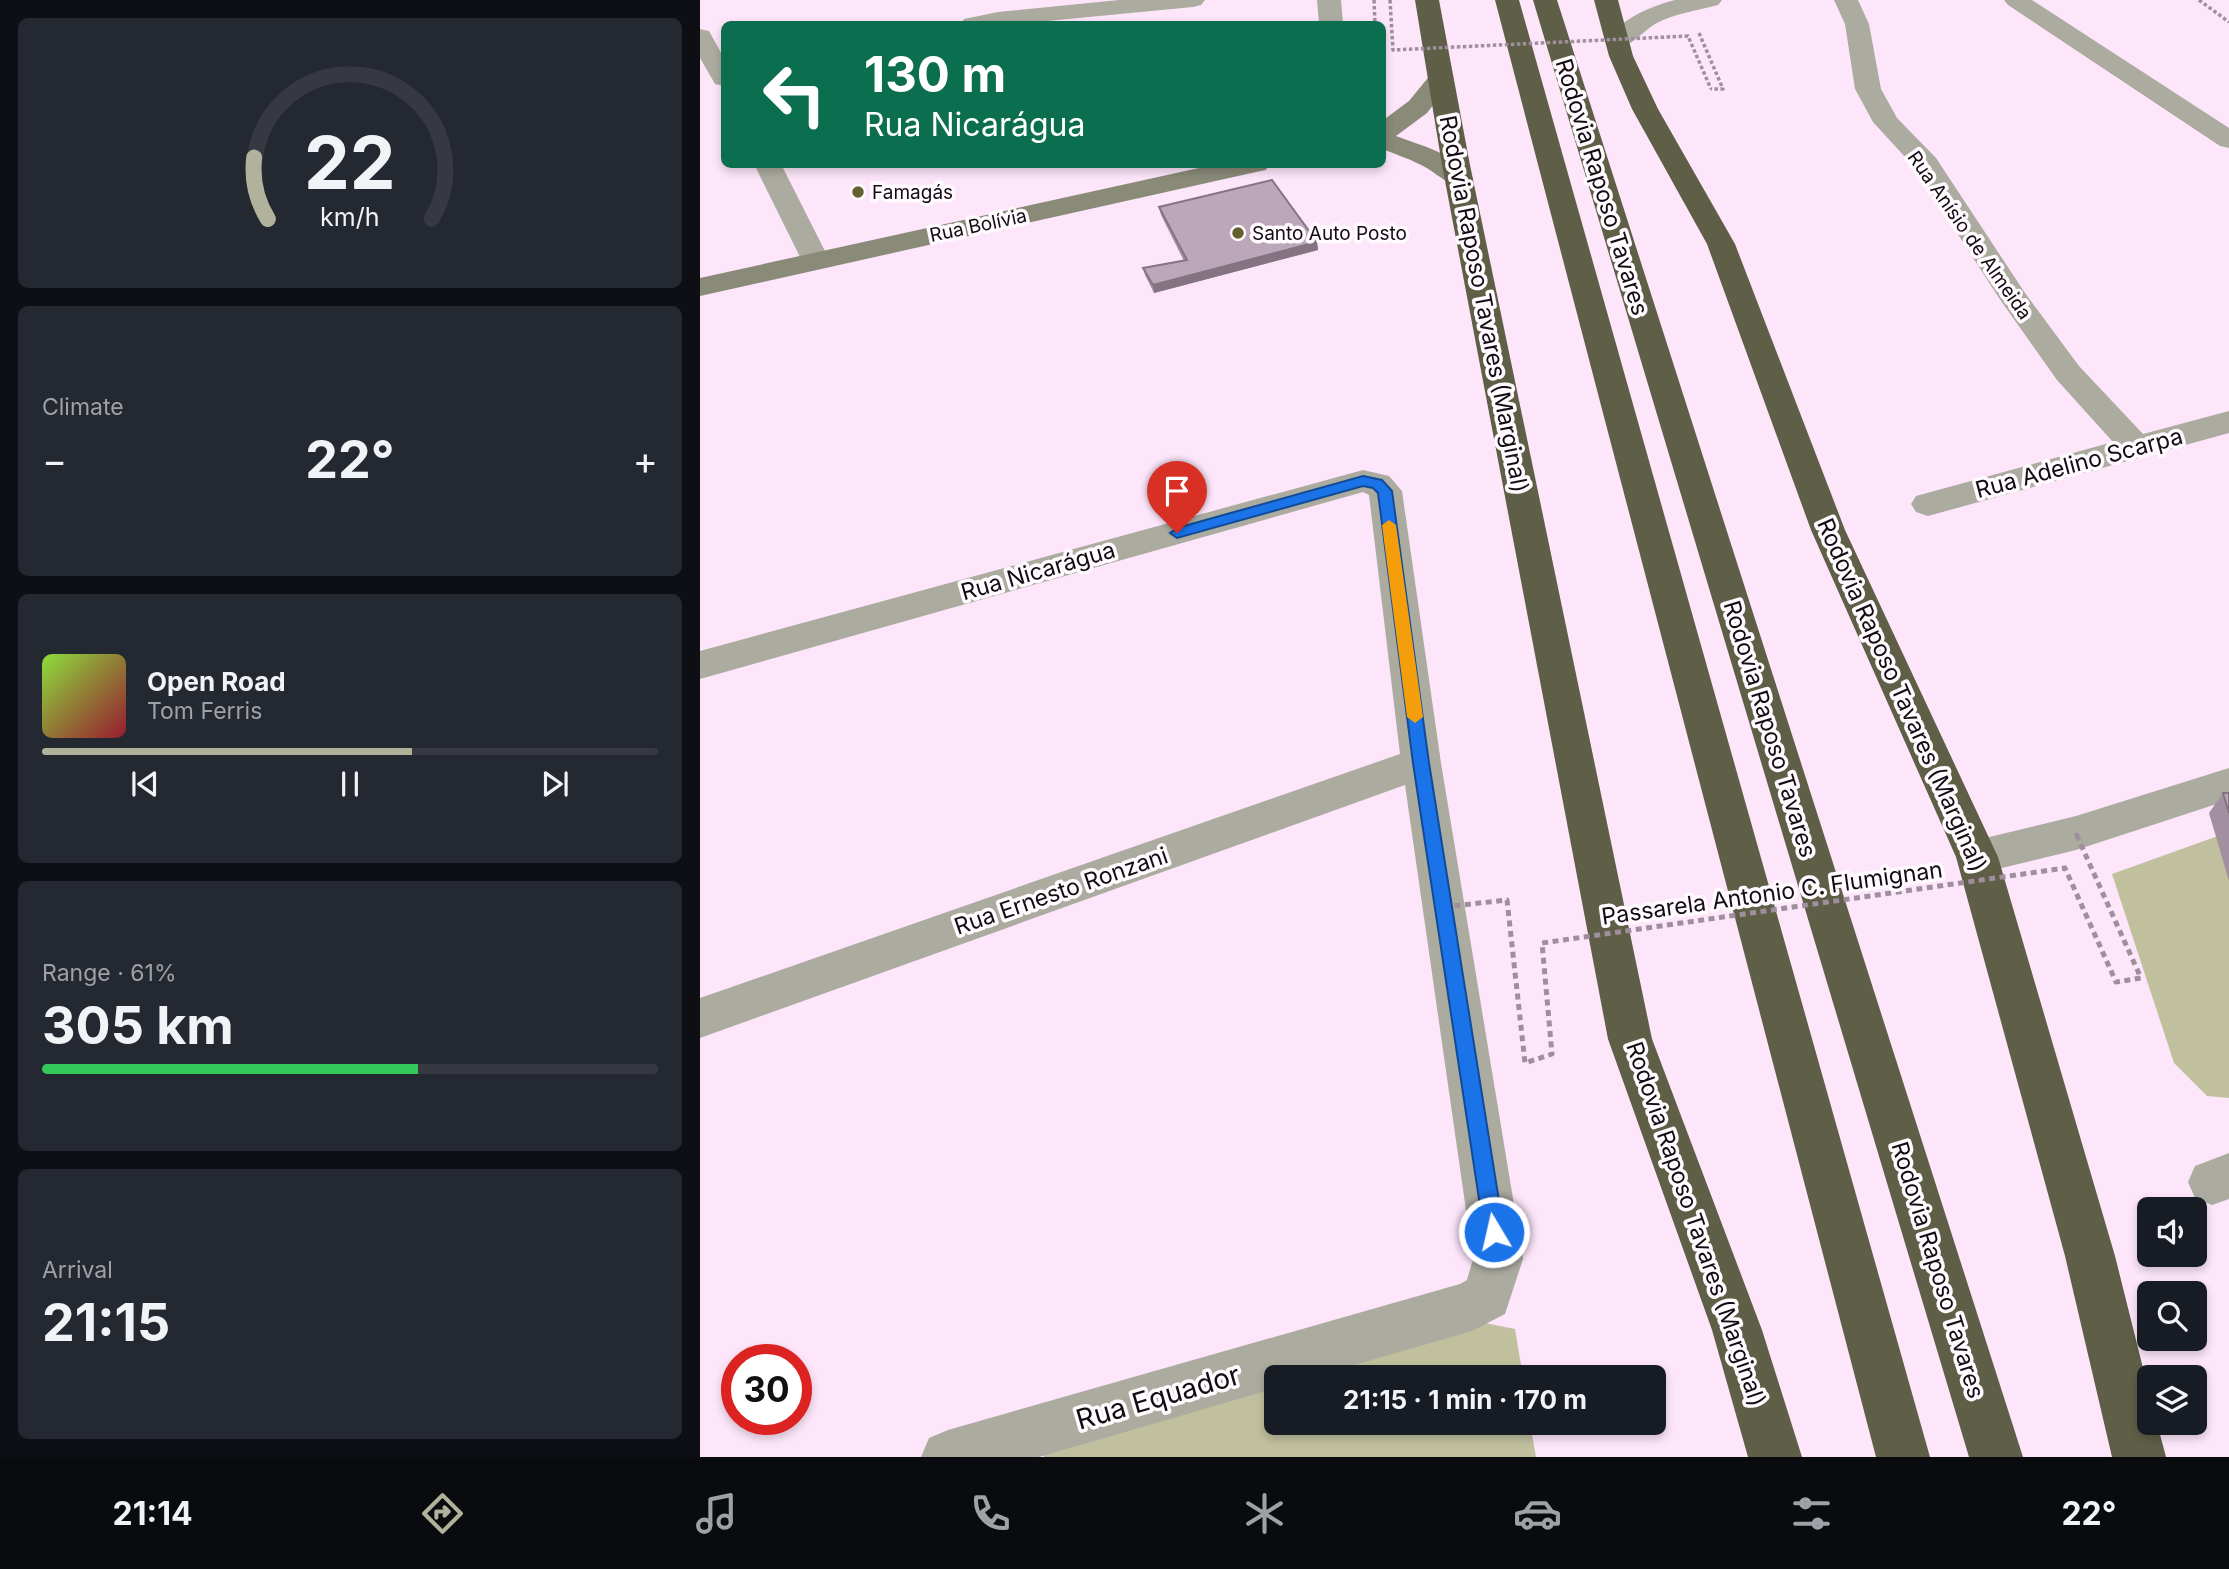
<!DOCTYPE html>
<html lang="en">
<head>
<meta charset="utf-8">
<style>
  :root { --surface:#171b24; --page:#242831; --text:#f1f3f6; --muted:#9ea1a6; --line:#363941; --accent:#b1b29c }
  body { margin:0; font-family:Inter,sans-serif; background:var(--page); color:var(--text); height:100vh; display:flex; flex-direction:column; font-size:26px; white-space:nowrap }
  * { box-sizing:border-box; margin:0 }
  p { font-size:23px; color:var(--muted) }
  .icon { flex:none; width:38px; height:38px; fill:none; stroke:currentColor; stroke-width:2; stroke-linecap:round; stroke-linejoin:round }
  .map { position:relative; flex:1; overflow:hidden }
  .details { display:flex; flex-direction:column; gap:18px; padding:18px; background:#0d0f14; width:700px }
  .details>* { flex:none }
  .hud { position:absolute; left:21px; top:21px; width:665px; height:147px; border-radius:10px; box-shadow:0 4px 10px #0003; background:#0b6e4f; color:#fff; overflow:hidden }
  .controls { position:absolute; left:1437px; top:1197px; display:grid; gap:14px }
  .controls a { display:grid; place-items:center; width:70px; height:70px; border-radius:10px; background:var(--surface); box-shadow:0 4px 10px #0003; font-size:35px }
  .speed { position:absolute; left:21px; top:1344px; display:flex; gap:14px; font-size:35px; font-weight:700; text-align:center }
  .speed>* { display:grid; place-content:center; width:91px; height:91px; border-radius:50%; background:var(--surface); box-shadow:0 4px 10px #0003; line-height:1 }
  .speed .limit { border:10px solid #d22; background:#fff; color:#111 }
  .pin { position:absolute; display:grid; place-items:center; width:60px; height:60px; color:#fff; margin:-72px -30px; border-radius:50% 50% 50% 0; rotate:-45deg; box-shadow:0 0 7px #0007 }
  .pin .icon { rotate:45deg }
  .me { position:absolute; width:77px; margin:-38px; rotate:351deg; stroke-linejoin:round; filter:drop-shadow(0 0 5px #0008) }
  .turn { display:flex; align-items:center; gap:24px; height:147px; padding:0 28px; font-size:32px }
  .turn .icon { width:91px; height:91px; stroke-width:2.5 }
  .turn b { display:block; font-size:49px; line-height:60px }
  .big { font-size:52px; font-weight:700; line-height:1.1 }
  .details .widget { flex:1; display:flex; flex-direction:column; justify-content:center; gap:10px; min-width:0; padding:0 24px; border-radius:10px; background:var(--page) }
  .details .dial { align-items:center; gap:0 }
  .dial svg { height:182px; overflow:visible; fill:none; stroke:var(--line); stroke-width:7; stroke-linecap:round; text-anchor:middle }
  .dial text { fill:var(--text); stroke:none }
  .song { display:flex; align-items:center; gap:21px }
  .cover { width:84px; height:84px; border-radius:10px; background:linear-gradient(135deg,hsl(90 70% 55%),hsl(350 70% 35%)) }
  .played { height:7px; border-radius:4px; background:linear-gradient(90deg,var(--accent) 60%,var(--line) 60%) }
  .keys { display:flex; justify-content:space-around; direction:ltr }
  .heat { display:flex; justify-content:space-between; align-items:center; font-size:38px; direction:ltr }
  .charge { height:10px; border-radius:5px; background:linear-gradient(90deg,#34c759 61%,var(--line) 0) }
  .trip { position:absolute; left:564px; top:1365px; width:402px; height:70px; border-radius:10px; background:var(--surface); box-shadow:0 4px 10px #0003; font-weight:700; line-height:70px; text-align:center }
  .tabs { display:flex; height:112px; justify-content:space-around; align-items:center; background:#090b0e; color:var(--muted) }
  .tabs .icon { width:49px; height:49px }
  .tabs .selected { color:var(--accent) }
  .tabs b { font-size:32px; color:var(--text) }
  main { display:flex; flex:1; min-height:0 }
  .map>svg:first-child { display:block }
  .green { fill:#c0c09f }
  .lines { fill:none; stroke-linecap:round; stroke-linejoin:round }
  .path { stroke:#9f8e9d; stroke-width:3.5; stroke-dasharray:3.5 2.5; stroke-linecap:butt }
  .street { fill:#ababa0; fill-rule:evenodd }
  .secondary { fill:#8a8a79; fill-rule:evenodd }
  .highway { fill:#5f5f47; fill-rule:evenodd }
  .path-bridge-far2 { stroke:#9f8e9d; stroke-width:3.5; stroke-dasharray:3.5 2.5; stroke-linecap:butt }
  .path-bridge-far1 { stroke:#9f8e9d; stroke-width:4.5; stroke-dasharray:5 3.5; stroke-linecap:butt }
  .path-bridge { stroke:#9f8e9d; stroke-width:5; stroke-dasharray:6 4.5; stroke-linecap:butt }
  .wall { fill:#a28f9f }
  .shaded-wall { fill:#847482 }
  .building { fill:#bca6b9; stroke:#847482; stroke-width:2 }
  .route { fill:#1a73e8; stroke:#114b97; stroke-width:2 }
  .slow { fill:#f59e0b }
  .poi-dot { fill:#63622f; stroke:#fffafe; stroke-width:2.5 }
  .labels { text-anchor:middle; stroke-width:7; stroke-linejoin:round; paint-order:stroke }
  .far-poi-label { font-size:19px; fill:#130b12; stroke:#fffafe; text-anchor:start }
  .far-street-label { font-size:19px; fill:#130b12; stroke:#fffafe }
  .street-label { font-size:23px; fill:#130b12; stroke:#fffafe }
  .near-street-label { font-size:28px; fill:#130b12; stroke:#fffafe }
</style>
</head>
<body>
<main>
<section class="details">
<div class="widget dial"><svg viewBox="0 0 100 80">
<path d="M14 69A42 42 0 1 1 86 69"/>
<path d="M14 69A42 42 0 0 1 8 42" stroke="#b1b29c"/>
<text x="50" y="56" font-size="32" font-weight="700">22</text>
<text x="50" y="72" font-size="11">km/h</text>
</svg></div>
<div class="widget"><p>Climate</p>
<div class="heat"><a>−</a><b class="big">22°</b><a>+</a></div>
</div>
<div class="widget">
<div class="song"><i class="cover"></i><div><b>Open Road</b><p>Tom Ferris</p></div></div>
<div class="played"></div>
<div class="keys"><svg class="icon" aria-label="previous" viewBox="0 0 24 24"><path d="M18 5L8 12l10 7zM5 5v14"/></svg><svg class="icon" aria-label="pause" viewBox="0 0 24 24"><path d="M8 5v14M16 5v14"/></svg><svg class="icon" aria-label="next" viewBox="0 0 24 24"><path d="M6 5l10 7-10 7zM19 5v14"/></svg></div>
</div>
<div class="widget"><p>Range · 61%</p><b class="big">305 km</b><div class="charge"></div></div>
<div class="widget"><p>Arrival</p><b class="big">21:15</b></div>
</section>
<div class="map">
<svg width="1529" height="1457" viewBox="0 0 1529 1457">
  <rect width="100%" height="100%" fill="#fde6fa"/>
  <!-- green -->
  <path class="green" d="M1529,832V1098L1507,1096L1474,1063L1412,874Z
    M765,1319L815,1329L823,1377H578Z
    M576,1378V1423H830L836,1457H344V1450Z"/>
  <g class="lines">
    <!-- path -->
    <path class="path" d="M674,0L675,24
      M1499,0L1529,22
      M999,33L1023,89H1011"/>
    <!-- street -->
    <path class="street" d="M419,0H505L501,5L493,7L316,24H261L264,19L298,12Z
      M617,0H641L643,24H619Z
      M975,0H1022L1018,5C996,11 975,13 955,24C939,34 928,52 908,47L905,42C920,19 949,7 975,0Z
      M1134,0H1158L1169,24L1181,89L1197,118L1236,158L1325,293L1379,366L1443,434L1529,411V433L1228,516L1216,512L1211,504L1216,496L1413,442L1357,380L1299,298L1216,169L1173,122L1155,89L1145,24Z
      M1304,0H1332L1529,128V148L1520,146L1308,5Z
      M0,29L9,31L24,58V86L15,84L0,58Z
      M54,164H81L130,261L125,267L115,270L105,267Z
      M663,470L689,476L702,491L741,763L823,1259L805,1314L772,1331L613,1377H576V1388L339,1457H221L229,1438L248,1430L760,1284L767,1280L773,1259L705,785L0,1038V998L700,754L669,495L663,492L0,679V651Z
      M1529,768V800L1376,850L1277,874L1262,869L1256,857L1262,845L1277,840L1376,816Z
      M1529,1153V1199L1512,1205L1495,1198L1488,1182L1495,1166Z"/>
    <!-- secondary -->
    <path class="secondary" d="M740,71L749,74L753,79L727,113L696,136C722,146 756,154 773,178L769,184C747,189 738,172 719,164C707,158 695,154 682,149V121L709,101L731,74Z
      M517,164H569L566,170L556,172L0,296V278Z"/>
    <!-- highway -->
    <path class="highway" d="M715,0H739L770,165L952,1039L1062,1330L1102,1457H1048L1012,1330L908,1039L742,165Z
      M795,0H819L1230,1457H1176Z
      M833,0H857L1323,1457H1269Z
      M894,0H918L933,56L958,109L1035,244L1145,530L1298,857L1415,1256L1449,1392V1423H1457L1466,1457H1412L1365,1256L1256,857L1111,530L1007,244L932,109L909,56Z"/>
    <!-- path-bridge-far2 -->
    <path class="path-bridge-far2" d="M690,0L693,50L988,36L1011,89"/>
    <!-- path-bridge-far1 -->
    <path class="path-bridge-far1" d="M1376,833L1378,838"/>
    <!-- path-bridge -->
    <path class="path-bridge" d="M744,907L807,900L825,1063L852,1054L842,943L1365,868L1416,982L1441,978L1377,836"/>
  </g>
  <!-- wall -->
  <path class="wall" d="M459,207L617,242L618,250L454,293L445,275L443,268L484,261L461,215Z
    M1523,793H1529V881L1509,813Z"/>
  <!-- shaded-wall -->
  <path class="shaded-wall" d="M617,242L618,250L454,293L453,285Z"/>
  <!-- building -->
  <path class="building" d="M572,180L617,242L453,285L443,268L487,260L459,207Z
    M1523,793H1529V813Z"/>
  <!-- route -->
  <path class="route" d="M663,476L682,480L692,491L729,763L804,1232L801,1239L794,1242L787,1239L784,1232L713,763L678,493L673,488L663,486L477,538L470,533L477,528Z"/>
  <!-- slow -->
  <path class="slow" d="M689,520L696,525L723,717L715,723L707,717L682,525Z"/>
  <!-- markers -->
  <g class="poi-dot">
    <circle cx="158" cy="192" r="7"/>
    <circle cx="538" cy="233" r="7"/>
  </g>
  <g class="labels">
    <!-- far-poi labels -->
    <g class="far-poi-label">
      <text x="172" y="199">Famagás</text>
      <text x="552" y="240">Santo Auto Posto</text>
    </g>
    <!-- far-street labels -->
    <g class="far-street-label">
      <text transform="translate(278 225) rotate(-12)" y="7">Rua Bolívia</text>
      <text transform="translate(1270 235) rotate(55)" y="7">Rua Anísio de Almeida</text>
    </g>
    <!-- street labels -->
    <g class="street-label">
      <text transform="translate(902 187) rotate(73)" y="8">Rodovia Raposo Tavares</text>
      <text transform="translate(784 304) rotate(79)" y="8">Rodovia Raposo Tavares (Marginal)</text>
      <text transform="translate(1379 463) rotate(-15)" y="8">Rua Adelino Scarpa</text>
      <text transform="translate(338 571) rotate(-16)" y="8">Rua Nicarágua</text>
      <text transform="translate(1202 695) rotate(66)" y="8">Rodovia Raposo Tavares (Marginal)</text>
      <text transform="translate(1070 729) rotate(73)" y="8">Rodovia Raposo Tavares</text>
      <text transform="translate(361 891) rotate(-19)" y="8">Rua Ernesto Ronzani</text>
      <text transform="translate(1072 893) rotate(-8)" y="8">Passarela Antonio C. Flumignan</text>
      <text transform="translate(996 1224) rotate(71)" y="8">Rodovia Raposo Tavares (Marginal)</text>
      <text transform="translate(1238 1270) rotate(73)" y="8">Rodovia Raposo Tavares</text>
    </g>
    <!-- near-street labels -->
    <g class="near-street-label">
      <text transform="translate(458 1397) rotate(-16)" y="10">Rua Equador</text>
    </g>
  </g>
</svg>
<div class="controls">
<a><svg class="icon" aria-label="sound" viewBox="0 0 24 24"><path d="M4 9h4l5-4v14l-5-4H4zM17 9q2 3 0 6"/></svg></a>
<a><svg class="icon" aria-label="search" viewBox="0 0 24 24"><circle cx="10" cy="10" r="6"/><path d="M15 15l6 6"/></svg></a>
<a><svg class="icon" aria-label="layers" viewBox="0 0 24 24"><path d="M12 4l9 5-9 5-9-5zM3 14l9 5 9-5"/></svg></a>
</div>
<div class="speed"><div class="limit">30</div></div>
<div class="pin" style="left:477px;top:533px;background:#d93025"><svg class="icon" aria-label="arrive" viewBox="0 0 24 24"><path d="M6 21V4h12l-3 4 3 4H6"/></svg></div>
<svg class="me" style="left:794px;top:1232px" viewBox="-20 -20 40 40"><circle r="17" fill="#1a73e8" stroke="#fff" stroke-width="3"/><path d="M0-11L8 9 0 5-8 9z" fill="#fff"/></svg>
<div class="trip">21:15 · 1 min · 170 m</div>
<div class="hud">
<div class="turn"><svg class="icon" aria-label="left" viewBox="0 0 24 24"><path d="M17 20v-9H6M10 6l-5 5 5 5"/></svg><div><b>130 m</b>Rua Nicarágua</div></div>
</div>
</div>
</main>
<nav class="tabs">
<b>21:14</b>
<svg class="icon selected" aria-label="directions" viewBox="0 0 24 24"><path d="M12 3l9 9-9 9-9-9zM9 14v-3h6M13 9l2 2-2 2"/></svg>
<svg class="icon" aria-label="music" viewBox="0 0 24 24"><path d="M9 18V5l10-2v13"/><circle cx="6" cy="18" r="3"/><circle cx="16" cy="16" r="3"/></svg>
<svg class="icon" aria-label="phone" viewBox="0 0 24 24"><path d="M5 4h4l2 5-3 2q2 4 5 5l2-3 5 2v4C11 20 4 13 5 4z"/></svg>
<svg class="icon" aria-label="climate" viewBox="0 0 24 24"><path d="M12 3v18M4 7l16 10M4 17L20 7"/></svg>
<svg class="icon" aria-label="car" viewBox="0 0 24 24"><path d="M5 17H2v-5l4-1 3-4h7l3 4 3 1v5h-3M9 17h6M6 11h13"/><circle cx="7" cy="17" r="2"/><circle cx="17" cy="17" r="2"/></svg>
<svg class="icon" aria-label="filters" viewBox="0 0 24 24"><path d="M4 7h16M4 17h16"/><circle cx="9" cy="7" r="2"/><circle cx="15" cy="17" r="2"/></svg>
<b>22°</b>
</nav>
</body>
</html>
